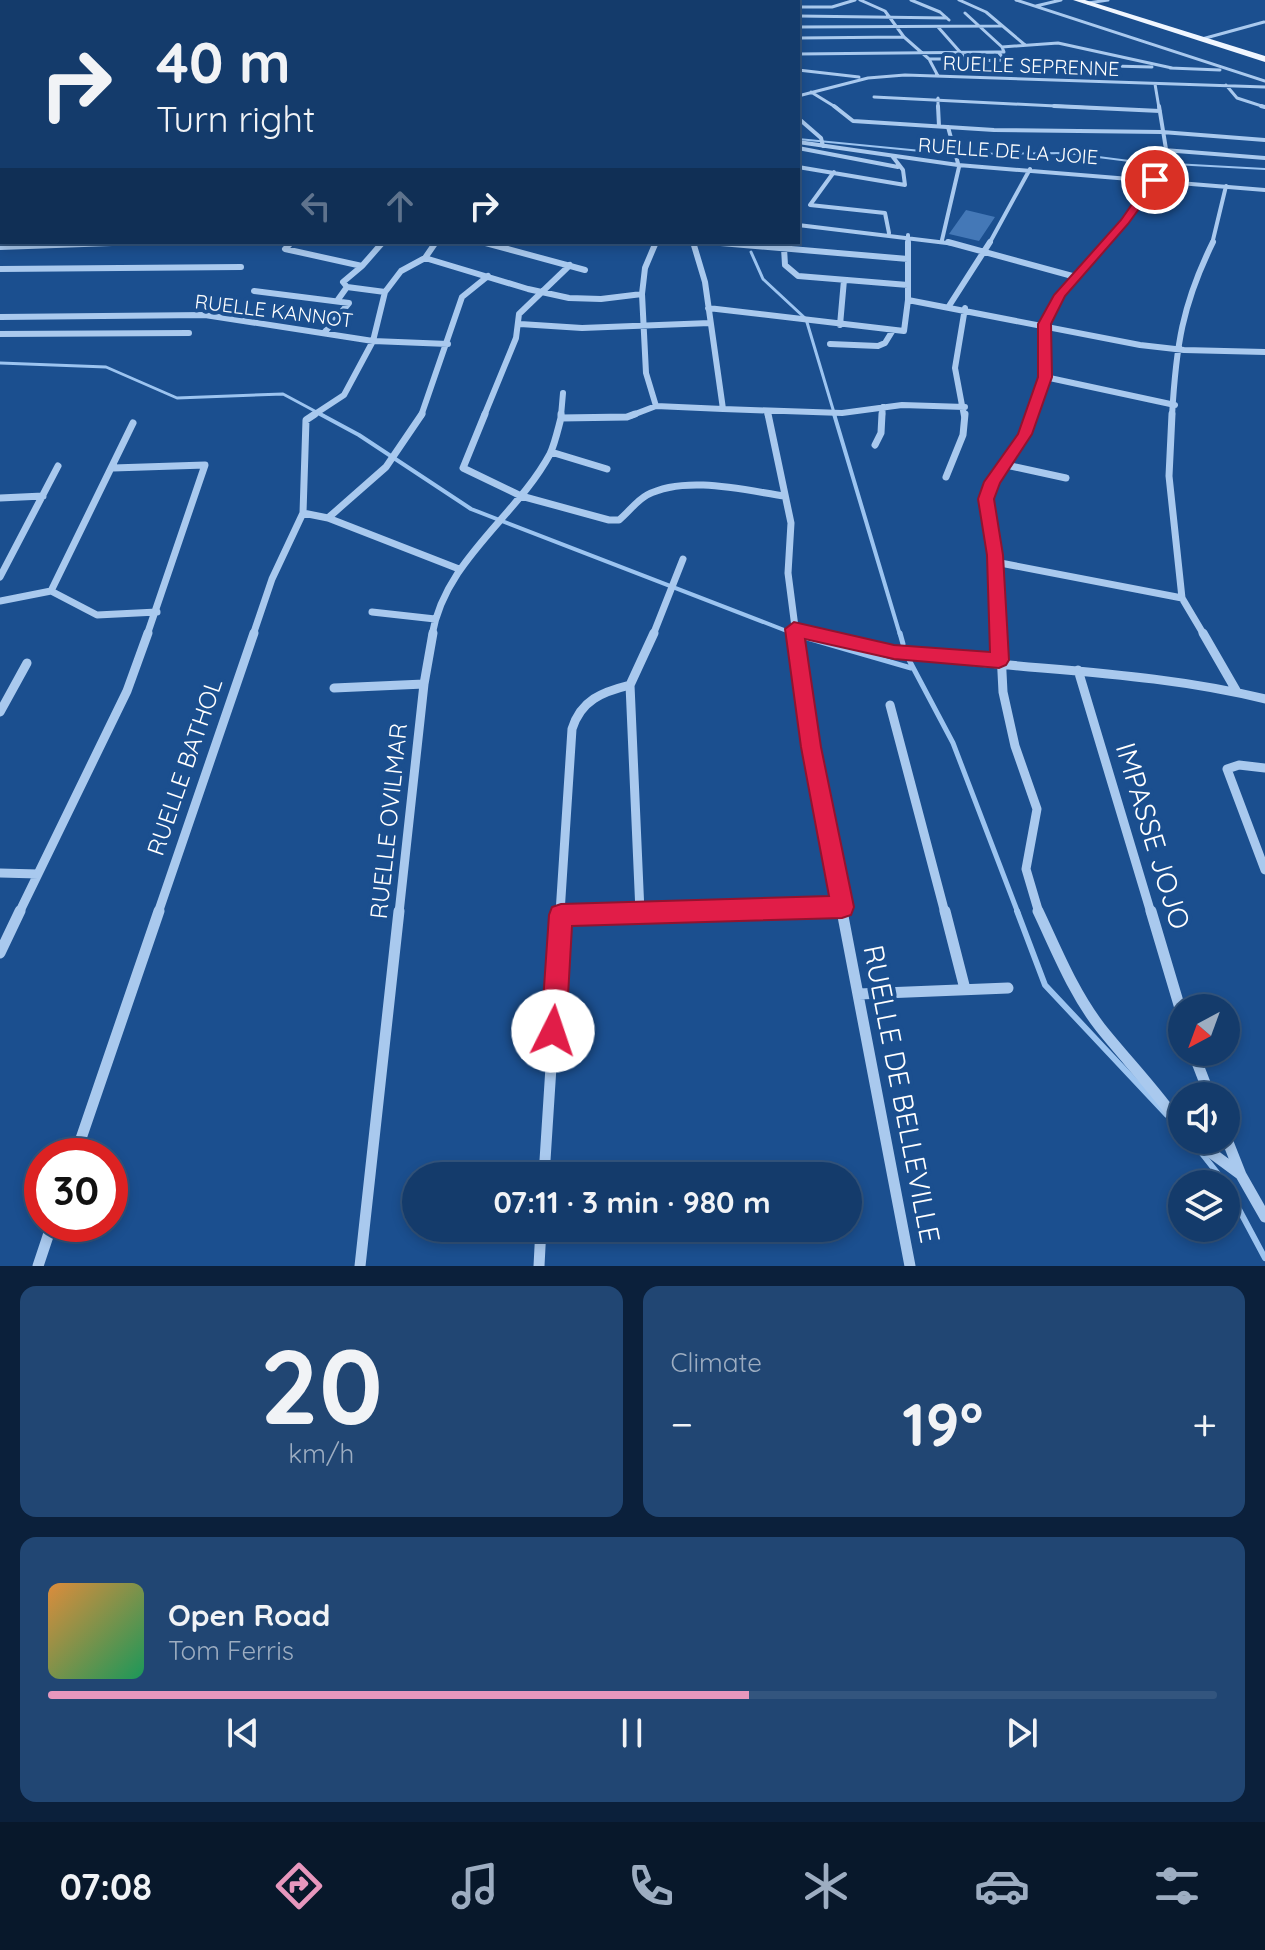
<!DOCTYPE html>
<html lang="en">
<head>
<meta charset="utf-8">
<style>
  :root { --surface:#143b6b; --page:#214673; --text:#f1f3f6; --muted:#9dadc1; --line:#33557e; --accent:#e797bd }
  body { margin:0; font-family:Quicksand,sans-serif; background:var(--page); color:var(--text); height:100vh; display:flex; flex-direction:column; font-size:30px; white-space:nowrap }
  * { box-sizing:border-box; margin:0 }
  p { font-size:26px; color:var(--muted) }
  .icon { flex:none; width:44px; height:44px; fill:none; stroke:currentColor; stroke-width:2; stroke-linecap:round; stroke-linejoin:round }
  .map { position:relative; height:1266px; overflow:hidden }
  .side { display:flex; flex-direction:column; gap:20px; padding:20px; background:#0b203b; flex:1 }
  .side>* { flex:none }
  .hud { position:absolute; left:0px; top:0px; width:800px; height:244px; box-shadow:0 4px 12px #0003,0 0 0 2px var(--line); background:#143b6b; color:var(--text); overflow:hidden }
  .needle { width:52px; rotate:221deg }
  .buttons { position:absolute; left:1168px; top:994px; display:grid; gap:16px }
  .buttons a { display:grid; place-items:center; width:72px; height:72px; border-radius:50%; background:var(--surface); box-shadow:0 4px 12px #0003,0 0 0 2px var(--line); font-size:40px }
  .speed { position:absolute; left:24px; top:1138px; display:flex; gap:16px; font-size:40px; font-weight:700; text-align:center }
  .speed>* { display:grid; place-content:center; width:104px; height:104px; border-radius:50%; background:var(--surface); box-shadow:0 4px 12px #0003,0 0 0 2px var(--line); line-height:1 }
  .speed .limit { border:12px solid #d22; background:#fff; color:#111 }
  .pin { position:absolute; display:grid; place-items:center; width:68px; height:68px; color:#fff; margin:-34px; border:4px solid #fff; border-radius:50%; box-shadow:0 2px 8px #0007 }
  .me { position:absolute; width:88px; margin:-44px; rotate:4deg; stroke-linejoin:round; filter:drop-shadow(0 0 6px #0008) }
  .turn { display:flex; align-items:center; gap:28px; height:168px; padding:0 24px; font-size:36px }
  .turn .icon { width:104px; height:104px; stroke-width:2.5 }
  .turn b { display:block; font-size:56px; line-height:68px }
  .lanes { display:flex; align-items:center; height:76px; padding:0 24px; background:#0003; justify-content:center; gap:40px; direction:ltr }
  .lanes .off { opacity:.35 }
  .big { font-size:60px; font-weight:700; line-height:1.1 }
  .side .card { flex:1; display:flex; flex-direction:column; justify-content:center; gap:12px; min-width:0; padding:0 28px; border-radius:16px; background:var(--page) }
  .side .dial { align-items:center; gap:0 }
  .dial b { font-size:104px; line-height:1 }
  .song { display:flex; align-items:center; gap:24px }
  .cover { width:96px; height:96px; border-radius:12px; background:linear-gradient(135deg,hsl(30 70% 55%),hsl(150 70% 35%)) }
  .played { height:8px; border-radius:4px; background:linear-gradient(90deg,var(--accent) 60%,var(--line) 60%) }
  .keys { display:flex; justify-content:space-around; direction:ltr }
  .heat { display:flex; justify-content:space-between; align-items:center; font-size:44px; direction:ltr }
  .side .tiles { flex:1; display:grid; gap:20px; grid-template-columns:1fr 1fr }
  .card:last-child { grid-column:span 2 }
  .trip { position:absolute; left:402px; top:1162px; width:460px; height:80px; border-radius:40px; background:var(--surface); box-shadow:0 4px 12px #0003,0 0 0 2px var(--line); font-weight:700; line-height:80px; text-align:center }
  .tab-bar { display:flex; height:128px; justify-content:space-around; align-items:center; background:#08182b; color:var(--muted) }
  .tab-bar .icon { width:56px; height:56px }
  .tab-bar .on { color:var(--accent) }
  .tab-bar b { font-size:36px; color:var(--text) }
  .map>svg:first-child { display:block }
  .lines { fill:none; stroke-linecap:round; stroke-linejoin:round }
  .stream-far4 { stroke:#9cc4f0; stroke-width:2 }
  .stream-far3 { stroke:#9cc4f0; stroke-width:3 }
  .stream-far2 { stroke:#9cc4f0; stroke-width:4 }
  .stream-far1 { stroke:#9cc4f0; stroke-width:5 }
  .stream { stroke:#9cc4f0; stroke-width:6 }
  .building { fill:#4478b7 }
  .minor-far5 { stroke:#a9c9ee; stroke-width:3 }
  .minor-far4 { stroke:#a9c9ee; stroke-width:4 }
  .minor-far3 { stroke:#a9c9ee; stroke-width:6 }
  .minor-far2 { stroke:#a9c9ee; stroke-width:7 }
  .minor-far1 { stroke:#a9c9ee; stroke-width:9 }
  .minor { stroke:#a9c9ee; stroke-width:11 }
  .primary { fill:#f0f6ff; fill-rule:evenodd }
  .route { fill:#e11d48; stroke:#92132f; stroke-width:2 }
  .labels { text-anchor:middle; stroke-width:8; stroke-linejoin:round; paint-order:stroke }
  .far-street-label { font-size:20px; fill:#fff; stroke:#1b4f8f }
  .street-label { font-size:24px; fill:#fff; stroke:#1b4f8f }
  .near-street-label { font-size:28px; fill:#fff; stroke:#1b4f8f }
</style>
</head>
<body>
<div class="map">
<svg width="1265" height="1266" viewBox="0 0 1265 1266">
  <rect width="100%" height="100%" fill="#1b4f8f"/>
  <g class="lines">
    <!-- stream-far4 -->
    <path class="stream-far4" d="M383,2L389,0
      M798,139L952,154
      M957,154L1067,153L1137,162L1265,169"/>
    <!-- stream-far3 -->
    <path class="stream-far3" d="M751,252L763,279L806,319L835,416
      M0,363L106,367L177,398L283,394L324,416"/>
    <!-- stream-far2 -->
    <path class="stream-far2" d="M320,414L359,435L471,509L797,635
      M834,414L900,635"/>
    <!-- stream-far1 -->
    <path class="stream-far1" d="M790,633L911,668
      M900,633L903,644
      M908,658L953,743L1018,913"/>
    <!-- stream -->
    <path class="stream" d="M1017,911L1045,985L1167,1115
      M1200,1151L1226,1184
      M1226,1185L1265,1258"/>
  </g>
  <!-- building -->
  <path class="building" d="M966,210L995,217L979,241L949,234Z"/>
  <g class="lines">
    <!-- minor-far5 -->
    <path class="minor-far5" d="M192,0L241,2
      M860,0L885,11L904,37L929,59L938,76
      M911,0L940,12L949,20
      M959,0L986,12L1025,45
      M1016,0L1265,81
      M102,2L105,0
      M260,2L263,0
      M399,2L405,0
      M1088,3L1108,0
      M1036,6L1061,0
      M798,7H832L855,0
      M965,13L1002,47
      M798,16L947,18
      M798,27L1001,26
      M938,27L968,61L1005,60L998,52H1004L1002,47L1058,43L1172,68
      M798,38L904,37
      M1202,39L1264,22
      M798,54L998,52
      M929,59H966
      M1073,65L1152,67
      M1170,68L1220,70
      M798,70L859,77
      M1155,84L1159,108
      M1226,85L1237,98L1265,107
      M811,92L837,108
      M798,96L868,78L905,75L1265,87
      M874,97L1095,108
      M938,98V108"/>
    <!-- minor-far4 -->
    <path class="minor-far4" d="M834,106L853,121L994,130L1162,132L1265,140
      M938,106L939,126
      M1054,106L1160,111
      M1159,106L1171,180
      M1261,106L1265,107
      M798,118L821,138L823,146
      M798,142L958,165L1265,190
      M798,148L898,167
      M1164,150L1265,158
      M798,167L905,185L903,170L893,157
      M834,172L810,205L885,213L889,233
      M798,225L955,244
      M908,235V244
      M942,240L959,167L948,127
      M482,242L488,244
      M709,242L727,244
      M96,244L140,242
      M989,244L1030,169
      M1106,244L1155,180
      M1212,244L1226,186"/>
    <!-- minor-far3 -->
    <path class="minor-far3" d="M292,242L285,249L362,266L383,242
      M482,242L585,270
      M709,242L908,259
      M948,242L1076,277
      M0,247L140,242
      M784,248L785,265L798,276L908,285
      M425,258L528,289L569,298L601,299L642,294L645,268L656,242
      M0,269L241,267
      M347,287L385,292
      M254,291L349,303L324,333
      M642,294L646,373L656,406
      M908,300L1140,345L1184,350L1265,352
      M337,301L347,287L343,282L362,266
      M949,306L990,242
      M708,308L904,331L908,300V242
      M0,317L205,315L373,341L448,344
      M520,324L582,328L710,323
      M840,325L844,280
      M0,334L189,333
      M830,344L878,346L885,343L893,330
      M1045,377L1175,405
      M723,409L842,413L902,405L965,407
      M767,411L768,416
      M312,416L344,395L373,341L385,292L401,271L425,258L436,242
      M421,416L462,297L488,276
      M484,416L516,338L519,314L570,265
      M561,416L563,393
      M630,416L656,406L723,409L705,282L693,242
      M882,416L883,407
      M964,416L955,368L965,308
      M1031,416L1045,377V324L1060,295L1108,242
      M1172,416C1176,346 1182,305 1213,242"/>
    <!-- minor-far2 -->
    <path class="minor-far2" d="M485,414L463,468L521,496L609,520H619C629,512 636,501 647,495C685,475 744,490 784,496
      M768,414L791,523L788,573L796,635
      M1172,414L1169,476L1182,598L1204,635
      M561,418V414
      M875,445L881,433L882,414
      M551,452L607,469
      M1006,465L1066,478
      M113,468L205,465L147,635
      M946,477L963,435L965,414
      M0,498L43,496
      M303,513L328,518L459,569
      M328,518L386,467L422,414
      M995,562L1182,598
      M0,577L58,466
      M51,591L97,615L157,612
      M0,601L51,591L133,423
      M372,612L435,619
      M794,629L820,635
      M253,635L272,579L303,513L306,420L315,414
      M432,635C445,560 516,517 550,454C555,443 558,429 561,418L627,417L635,414
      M653,635L683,559
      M1000,635L995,555L986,499L992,482L1025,434L1032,414"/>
    <!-- minor-far1 -->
    <path class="minor-far1" d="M654,633L630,685L640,912L842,907
      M796,633L811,747L843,913
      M812,633C839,639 867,648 895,652C1018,671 1144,669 1265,699
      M1000,633L1003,692L1015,746L1037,809L1026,869L1039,913
      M1203,633L1237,692
      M1078,670L1151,913
      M334,688L424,684
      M890,705L945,913
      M0,712L27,663
      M1265,768L1239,765L1227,769L1265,870
      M0,873L38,874
      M19,913L127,691L148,633
      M158,913L254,633
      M399,913L424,684L433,633
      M560,913L572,729C581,700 602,692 630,685
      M603,913L640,912"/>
    <!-- minor -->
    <path class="minor" d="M640,911H664
      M842,911L910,1266
      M945,911L965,989
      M1038,911C1057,951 1073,992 1100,1027C1127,1061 1157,1091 1182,1128
      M1151,911L1182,1015
      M561,915L640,912
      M0,953L20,911
      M859,994L1008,988
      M1193,1052L1210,1096
      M1226,1137L1241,1175L1265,1217
      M1194,1140L1240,1174
      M75,1156L159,911
      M544,1176L561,911
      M38,1266L52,1224
      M360,1266L399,911
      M539,1266L541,1228"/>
    <!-- primary -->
    <path class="primary" d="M1073,0H1085L1265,56V62Z"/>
  </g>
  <!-- route -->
  <path class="route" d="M1151,177L1160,180L1128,224L1065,296L1051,324L1052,377L1032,434L1000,483L994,499L1003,555L1009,660L1006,665L999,668L894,659L805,639L821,747L854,907L851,915L842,918L572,926L566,1031L562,1040L553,1044L544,1040L541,1031L549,915L552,907L561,904L829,896L801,747L785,629L794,622L894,645L990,652L987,555L978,499L984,482L1018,434L1038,377V324L1054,295L1121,220Z"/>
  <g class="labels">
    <!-- far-street labels -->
    <g class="far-street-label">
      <text transform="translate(1031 66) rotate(2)" y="7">RUELLE SEPRENNE</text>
      <text transform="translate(1008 151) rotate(4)" y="7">RUELLE DE LA JOIE</text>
      <text transform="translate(274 311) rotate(7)" y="7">RUELLE KANNOT</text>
    </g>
    <!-- street labels -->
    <g class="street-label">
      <text transform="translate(185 767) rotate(-71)" y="8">RUELLE BATHOL</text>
      <text transform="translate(389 821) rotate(-84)" y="8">RUELLE OVILMAR</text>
    </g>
    <!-- near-street labels -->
    <g class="near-street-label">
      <text transform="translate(1153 836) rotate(73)" y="10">IMPASSE JOJO</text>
      <text transform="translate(902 1094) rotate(79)" y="10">RUELLE DE BELLEVILLE</text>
    </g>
  </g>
</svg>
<div class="buttons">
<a><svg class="needle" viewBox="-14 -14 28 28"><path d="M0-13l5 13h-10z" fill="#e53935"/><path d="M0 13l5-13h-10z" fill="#9dadc1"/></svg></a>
<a><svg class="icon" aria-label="sound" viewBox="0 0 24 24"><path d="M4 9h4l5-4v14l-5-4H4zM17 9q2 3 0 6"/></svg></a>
<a><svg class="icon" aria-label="layers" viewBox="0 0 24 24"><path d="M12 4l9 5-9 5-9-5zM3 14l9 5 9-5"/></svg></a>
</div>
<div class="speed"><div class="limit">30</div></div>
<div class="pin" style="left:1155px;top:180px;background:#d93025"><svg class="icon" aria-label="arrive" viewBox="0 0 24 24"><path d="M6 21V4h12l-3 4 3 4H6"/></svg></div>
<svg class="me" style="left:553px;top:1031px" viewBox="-20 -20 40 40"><circle r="19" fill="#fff"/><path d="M0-13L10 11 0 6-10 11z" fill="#e11d48"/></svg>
<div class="trip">07:11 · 3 min · 980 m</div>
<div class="hud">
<div class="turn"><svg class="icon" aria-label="right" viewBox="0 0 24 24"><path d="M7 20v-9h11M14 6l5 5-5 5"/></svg><div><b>40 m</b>Turn right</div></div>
<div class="lanes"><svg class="icon off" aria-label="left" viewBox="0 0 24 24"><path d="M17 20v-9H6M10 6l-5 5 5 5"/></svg><svg class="icon off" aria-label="ahead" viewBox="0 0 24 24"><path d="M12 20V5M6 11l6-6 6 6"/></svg><svg class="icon" aria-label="right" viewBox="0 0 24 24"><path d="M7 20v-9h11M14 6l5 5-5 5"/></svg></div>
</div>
</div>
<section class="side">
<div class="tiles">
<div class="card dial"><b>20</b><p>km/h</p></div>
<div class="card"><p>Climate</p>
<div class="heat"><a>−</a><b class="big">19°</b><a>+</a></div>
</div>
<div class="card">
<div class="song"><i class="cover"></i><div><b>Open Road</b><p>Tom Ferris</p></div></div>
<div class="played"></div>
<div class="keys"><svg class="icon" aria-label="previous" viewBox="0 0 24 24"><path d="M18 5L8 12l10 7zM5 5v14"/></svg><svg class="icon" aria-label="pause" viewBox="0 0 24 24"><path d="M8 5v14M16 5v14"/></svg><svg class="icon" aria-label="next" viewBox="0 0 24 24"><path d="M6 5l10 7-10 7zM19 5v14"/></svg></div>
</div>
</div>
</section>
<nav class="tab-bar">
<b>07:08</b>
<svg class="icon on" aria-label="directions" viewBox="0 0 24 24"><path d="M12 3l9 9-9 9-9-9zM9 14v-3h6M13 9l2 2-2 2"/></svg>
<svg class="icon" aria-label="music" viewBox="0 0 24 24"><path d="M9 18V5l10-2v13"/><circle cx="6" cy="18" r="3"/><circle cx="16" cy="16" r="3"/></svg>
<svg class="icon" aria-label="phone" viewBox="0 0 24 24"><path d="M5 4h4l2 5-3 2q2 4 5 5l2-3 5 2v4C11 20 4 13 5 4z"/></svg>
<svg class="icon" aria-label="climate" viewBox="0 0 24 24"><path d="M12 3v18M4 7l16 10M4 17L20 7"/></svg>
<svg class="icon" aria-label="car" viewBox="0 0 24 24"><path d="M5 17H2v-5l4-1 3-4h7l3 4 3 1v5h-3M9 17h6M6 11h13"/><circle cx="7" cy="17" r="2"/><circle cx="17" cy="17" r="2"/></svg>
<svg class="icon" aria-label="filters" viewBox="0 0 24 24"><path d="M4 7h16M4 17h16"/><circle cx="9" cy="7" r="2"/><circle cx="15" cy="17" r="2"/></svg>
</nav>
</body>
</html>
